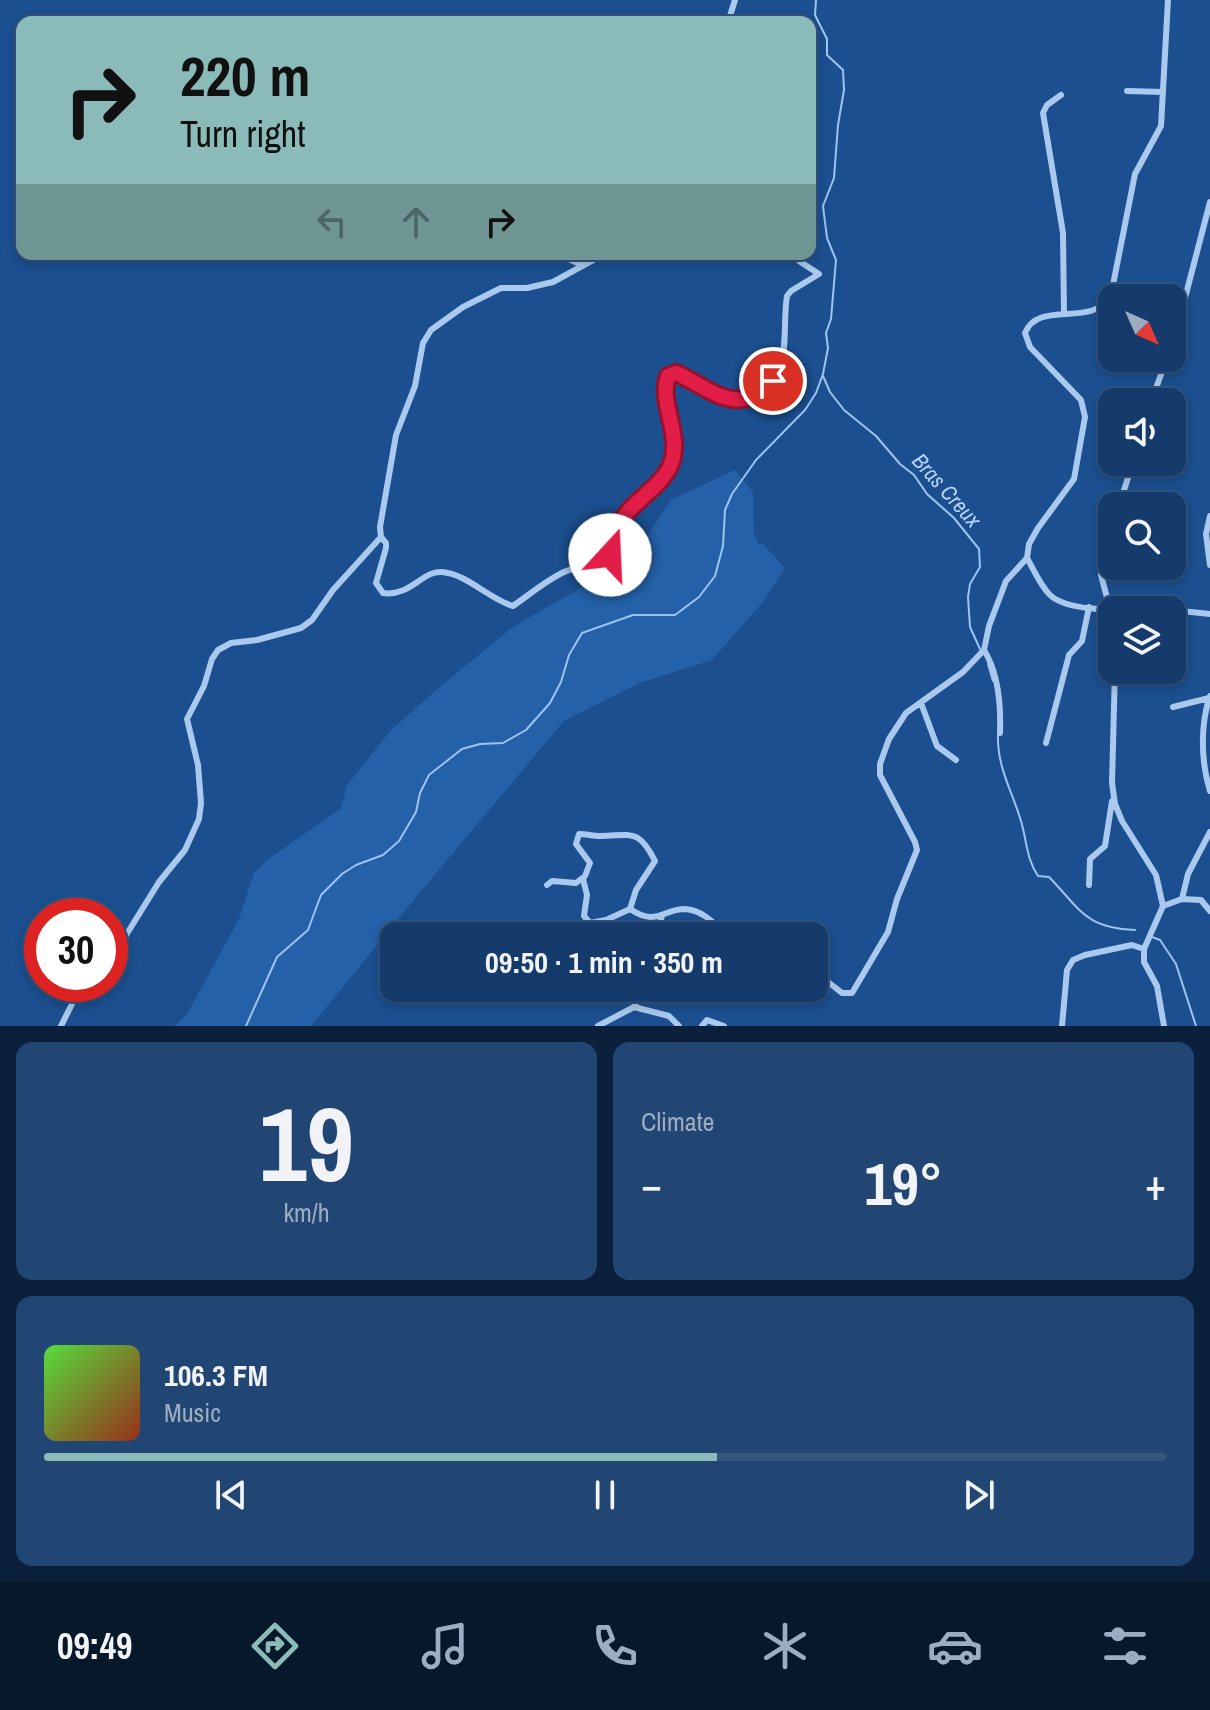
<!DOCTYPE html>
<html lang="en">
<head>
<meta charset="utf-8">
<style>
  :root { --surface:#143b6b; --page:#214673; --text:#f1f3f6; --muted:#9dadc1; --line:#33557e; --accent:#8bbbb9 }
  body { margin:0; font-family:"Archivo Narrow",sans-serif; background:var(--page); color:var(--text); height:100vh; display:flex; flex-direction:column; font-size:30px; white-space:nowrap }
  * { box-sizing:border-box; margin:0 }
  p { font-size:26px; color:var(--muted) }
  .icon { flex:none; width:44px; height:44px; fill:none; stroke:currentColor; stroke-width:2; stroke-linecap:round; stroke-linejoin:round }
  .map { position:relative; height:1026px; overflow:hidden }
  .panel { display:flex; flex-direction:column; gap:16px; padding:16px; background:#0b203b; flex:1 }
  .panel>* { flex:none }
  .guide { position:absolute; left:16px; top:16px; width:800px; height:244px; border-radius:16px; box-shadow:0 4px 12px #0003,0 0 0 2px var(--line); background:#8bbbb9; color:#111; overflow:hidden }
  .needle { width:52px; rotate:135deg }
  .buttons { position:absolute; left:1098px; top:284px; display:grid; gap:16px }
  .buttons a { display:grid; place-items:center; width:88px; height:88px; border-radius:16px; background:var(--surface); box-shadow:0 4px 12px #0003,0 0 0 2px var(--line); font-size:40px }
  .speed { position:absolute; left:24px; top:898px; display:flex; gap:16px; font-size:40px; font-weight:700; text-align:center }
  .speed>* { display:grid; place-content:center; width:104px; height:104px; border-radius:50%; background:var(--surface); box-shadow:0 4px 12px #0003,0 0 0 2px var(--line); line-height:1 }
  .speed .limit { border:12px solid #d22; background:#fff; color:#111 }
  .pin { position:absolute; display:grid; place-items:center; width:68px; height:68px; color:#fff; margin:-34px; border:4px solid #fff; border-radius:50%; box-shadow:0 2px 8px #0007 }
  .me { position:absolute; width:88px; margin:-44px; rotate:20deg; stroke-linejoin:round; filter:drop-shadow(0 0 6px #0008) }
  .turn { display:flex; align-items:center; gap:28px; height:168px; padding:0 32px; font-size:36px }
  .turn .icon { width:104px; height:104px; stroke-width:2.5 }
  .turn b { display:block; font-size:56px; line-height:68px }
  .lanes { display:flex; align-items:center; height:76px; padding:0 32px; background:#0003; justify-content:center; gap:40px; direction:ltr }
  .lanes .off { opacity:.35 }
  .big { font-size:60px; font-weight:800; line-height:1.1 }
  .panel .tile { flex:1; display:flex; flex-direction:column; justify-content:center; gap:12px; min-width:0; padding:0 28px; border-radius:16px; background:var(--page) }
  .panel .dial { align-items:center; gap:0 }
  .dial b { font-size:104px; line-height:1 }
  .song { display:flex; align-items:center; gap:24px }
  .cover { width:96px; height:96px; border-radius:12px; background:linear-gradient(135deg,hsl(110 70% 55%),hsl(10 70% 35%)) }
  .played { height:8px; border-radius:4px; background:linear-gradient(90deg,var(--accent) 60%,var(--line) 60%) }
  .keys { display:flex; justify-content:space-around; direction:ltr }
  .heat { display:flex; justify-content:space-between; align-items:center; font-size:44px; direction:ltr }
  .panel .tiles { flex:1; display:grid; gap:16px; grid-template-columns:1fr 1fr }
  .tile:last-child { grid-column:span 2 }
  .trip { position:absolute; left:380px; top:922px; width:448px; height:80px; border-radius:16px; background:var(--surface); box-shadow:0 4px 12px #0003,0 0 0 2px var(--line); font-weight:800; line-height:80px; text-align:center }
  .dock { display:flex; height:128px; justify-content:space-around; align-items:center; background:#08182b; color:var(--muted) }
  .dock .icon { width:56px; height:56px }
  .dock .selected { color:var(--accent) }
  .dock b { font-size:36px; color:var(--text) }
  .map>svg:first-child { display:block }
  .green { fill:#2461a8 }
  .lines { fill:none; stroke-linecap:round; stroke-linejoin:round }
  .stream { stroke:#9cc4f0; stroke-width:2 }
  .minor { stroke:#a9c9ee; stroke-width:6 }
  .route-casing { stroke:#92132f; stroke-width:20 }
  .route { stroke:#e11d48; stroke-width:14 }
  .labels { text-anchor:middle; stroke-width:8; stroke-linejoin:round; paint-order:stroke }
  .water-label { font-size:22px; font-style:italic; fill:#b5d3f5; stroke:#1b4f8f }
</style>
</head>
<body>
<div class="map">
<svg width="1210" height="1026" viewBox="0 0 1210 1026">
  <rect width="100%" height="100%" fill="#1b4f8f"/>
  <!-- green -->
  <path class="green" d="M735,470L753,492L754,534L759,544L762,543L785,568L763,602L712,660L640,683L564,721L422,890L311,1026H175L187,1014L239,919L254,873L267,860L341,808L347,785L391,730L442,685L514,626L588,584L637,551L671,500Z"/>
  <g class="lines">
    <!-- stream -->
    <path class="stream" d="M823,376L830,392L844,410L876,436L900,464L914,475L927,494L954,518L979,549L980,567L970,584L968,597L970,627L980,649
      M988,664L993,681
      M998,735C997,767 1012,791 1021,821C1027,841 1026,858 1038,876L1049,877C1081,910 1085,928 1135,930
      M1152,937L1160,940L1176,964L1196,1026
      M246,1026L277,957L308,930L321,895L342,874L356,865L383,855L399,841L416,812L420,793L429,775L462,749L480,744L503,743L526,730L550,703L561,682L569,655L582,633L633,615H675L699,597L715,576L723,546L725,510L732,494L756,460L805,410L816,393L823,374L828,348L826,333L831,319L836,260L827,238L823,206L834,178L838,125L844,90L843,70L827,55V39L815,15L816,0"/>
    <!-- minor -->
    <path class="minor" d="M1168,0L1161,126L1135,174L1111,295C1094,329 1038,299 1025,333L1030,347L1081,400L1085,417L1074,479L1038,528L1029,544L1027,558C1034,570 1040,585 1050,595C1070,615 1141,609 1169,610
      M728,22L735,0
      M1127,91L1163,92
      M1061,95L1047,105L1043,113L1063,233L1064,314
      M558,254L582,265
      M1172,348L1210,202
      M1151,402L1167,358
      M1119,506L1133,462
      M1210,516L1206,534L1210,565
      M381,537L386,543V548L376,583L383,593C410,597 423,570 442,572C467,574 489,599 513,606C529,595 545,581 564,572C577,566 600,566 609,555C617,546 616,531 621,521C634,496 669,484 673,454C677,430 660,397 668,376L676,373C691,379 704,392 720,398C729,401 742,399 751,396C795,381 781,331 787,296L791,291L819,274L799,261L796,254
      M1110,609L1101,575L1102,563L1112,530
      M1172,610L1210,614
      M984,650C999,674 1001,706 1000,733
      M1115,670L1112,783L1115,804L1122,821L1156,875L1163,906
      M1210,696C1200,725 1201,762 1210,791
      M921,703L937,746L956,760
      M1173,707L1209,698
      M1046,743L1069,655L1082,641L1089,607
      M583,879L587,895L584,916L590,923L606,920L630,909
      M547,885L552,881L576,883L585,876L590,863L576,844L579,834C586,834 593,836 600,836C630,836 638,827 655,861L636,890L630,909
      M1089,885L1090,859L1105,846L1112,801
      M1182,899L1201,900L1210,911
      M1163,906L1144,949V962L1157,986L1164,1026
      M1163,906L1182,899L1188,874L1210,832
      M630,909C657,927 662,909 685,909C703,910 716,925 728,936
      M656,936L662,916
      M110,961L159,882L185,850L199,819L201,803L198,765L187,719L204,686L212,659L218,650L231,643L257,640L301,628L312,620L333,590L381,537L380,527L396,435L415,386L423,343L431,330L463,307L501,288H527L553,282L604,254
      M814,971L842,993H852L888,932L897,899L917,850L915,842L880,775V764L889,739L906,713L963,672L984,650L989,626L1006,581L1027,558
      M643,988L634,1007L669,1016L679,1026
      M61,1026L73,1002L91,984
      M598,1026L634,1007
      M702,1026L707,1020L724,1026
      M1062,1026L1067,970L1073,960L1085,955L1132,945L1144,949"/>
  </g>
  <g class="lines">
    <!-- route casing -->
    <g class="route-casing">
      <path id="route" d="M610,555C615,541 617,525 626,514C641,495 668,482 673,457C679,430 659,401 668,376L676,373C712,389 736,419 773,381"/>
    </g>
    <!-- route -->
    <use href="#route" class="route"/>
  </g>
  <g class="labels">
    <!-- water labels -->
    <g class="water-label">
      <text transform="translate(947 490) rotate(48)" y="8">Bras Creux</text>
    </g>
  </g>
</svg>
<div class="buttons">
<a><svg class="needle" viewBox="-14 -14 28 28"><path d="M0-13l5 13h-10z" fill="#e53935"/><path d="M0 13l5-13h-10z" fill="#9dadc1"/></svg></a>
<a><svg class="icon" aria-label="sound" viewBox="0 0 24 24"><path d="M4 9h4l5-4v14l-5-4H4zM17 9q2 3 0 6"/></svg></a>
<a><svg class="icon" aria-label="search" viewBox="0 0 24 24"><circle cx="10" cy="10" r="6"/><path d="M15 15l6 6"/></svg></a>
<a><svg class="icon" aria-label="layers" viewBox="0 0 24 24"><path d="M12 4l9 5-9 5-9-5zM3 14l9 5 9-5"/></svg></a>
</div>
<div class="speed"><div class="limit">30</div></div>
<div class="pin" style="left:773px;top:381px;background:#d93025"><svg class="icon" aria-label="arrive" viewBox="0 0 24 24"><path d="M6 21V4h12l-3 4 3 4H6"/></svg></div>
<svg class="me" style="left:610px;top:555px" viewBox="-20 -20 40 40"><circle r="19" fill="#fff"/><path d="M0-13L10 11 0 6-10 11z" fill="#e11d48"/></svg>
<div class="trip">09:50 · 1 min · 350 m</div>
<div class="guide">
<div class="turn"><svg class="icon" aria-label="right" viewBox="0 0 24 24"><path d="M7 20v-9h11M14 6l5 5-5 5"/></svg><div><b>220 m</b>Turn right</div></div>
<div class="lanes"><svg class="icon off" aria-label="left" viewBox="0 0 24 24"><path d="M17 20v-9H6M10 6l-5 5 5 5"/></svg><svg class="icon off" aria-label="ahead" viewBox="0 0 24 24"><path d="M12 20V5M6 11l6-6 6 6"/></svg><svg class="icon" aria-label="right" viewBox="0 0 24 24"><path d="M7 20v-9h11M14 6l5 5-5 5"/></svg></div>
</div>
</div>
<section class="panel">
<div class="tiles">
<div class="tile dial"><b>19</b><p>km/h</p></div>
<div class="tile"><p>Climate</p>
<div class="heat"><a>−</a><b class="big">19°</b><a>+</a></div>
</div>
<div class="tile">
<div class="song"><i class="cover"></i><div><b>106.3 FM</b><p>Music</p></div></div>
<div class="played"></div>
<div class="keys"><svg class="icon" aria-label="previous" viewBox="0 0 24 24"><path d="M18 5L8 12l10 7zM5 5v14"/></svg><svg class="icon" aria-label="pause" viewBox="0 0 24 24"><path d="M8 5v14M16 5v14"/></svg><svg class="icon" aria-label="next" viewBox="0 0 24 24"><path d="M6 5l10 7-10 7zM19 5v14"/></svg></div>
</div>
</div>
</section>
<nav class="dock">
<b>09:49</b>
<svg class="icon selected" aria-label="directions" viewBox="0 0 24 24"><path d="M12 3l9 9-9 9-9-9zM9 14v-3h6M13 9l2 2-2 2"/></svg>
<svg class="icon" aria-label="music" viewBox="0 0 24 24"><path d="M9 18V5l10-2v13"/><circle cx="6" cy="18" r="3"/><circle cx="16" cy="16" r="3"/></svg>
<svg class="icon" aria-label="phone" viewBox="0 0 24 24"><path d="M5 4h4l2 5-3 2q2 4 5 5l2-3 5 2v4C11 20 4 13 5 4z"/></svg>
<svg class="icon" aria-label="climate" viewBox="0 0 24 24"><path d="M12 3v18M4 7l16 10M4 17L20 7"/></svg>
<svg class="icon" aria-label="car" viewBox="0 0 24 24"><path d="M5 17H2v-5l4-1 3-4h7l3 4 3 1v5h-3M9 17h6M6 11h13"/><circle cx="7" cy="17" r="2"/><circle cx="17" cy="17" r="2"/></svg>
<svg class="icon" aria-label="filters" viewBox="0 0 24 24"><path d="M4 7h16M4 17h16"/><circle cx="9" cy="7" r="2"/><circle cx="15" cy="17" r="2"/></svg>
</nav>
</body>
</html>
